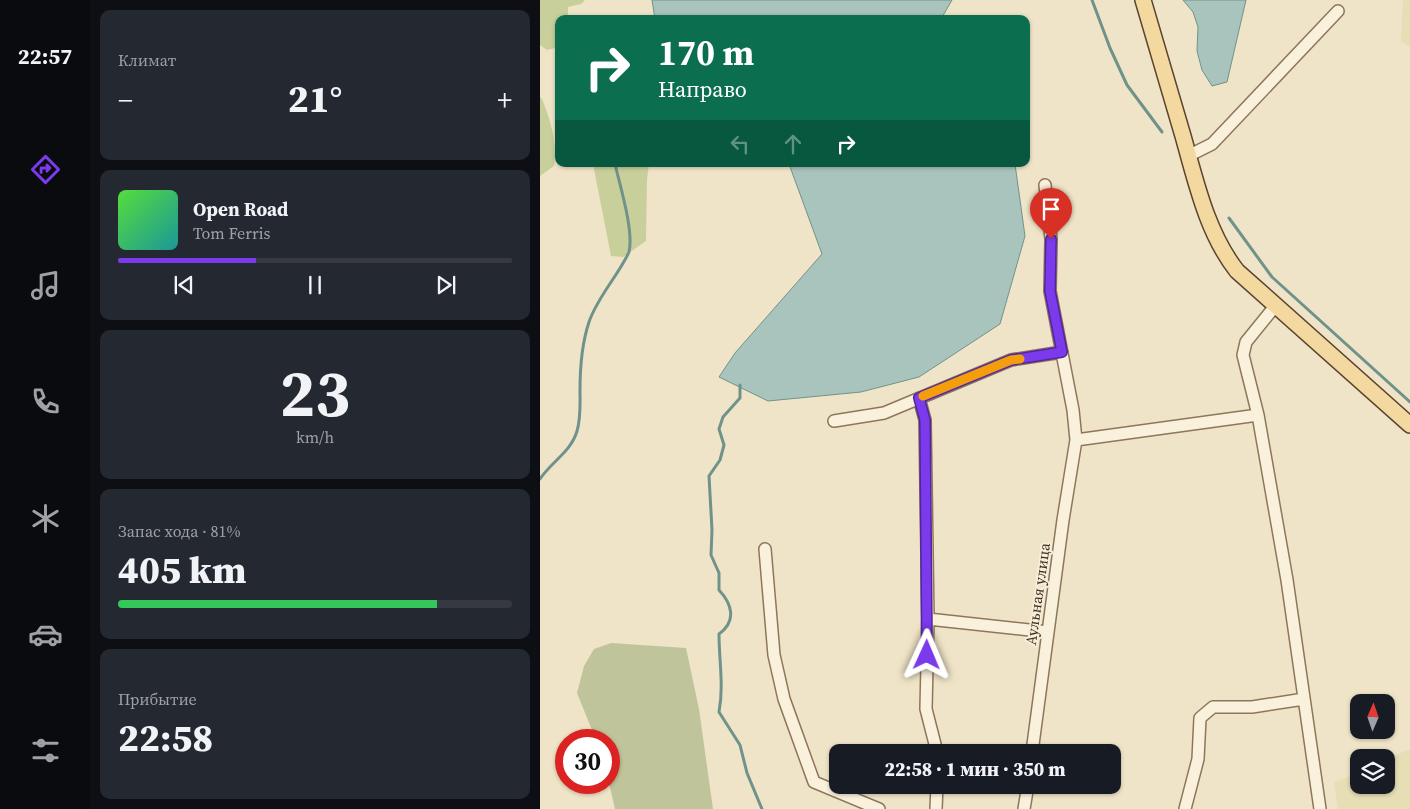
<!DOCTYPE html>
<html lang="ru">
<head>
<meta charset="utf-8">
<style>
  :root { --surface:#171b24; --page:#242831; --text:#f1f3f6; --muted:#9ea1a6; --line:#363941; --accent:#7c3aed }
  body { margin:0; font-family:"Source Serif 4",serif; background:var(--page); color:var(--text); height:100vh; display:flex; flex-direction:column; font-size:19px; white-space:nowrap }
  * { box-sizing:border-box; margin:0 }
  p { font-size:16px; color:var(--muted) }
  .icon { flex:none; width:28px; height:28px; fill:none; stroke:currentColor; stroke-width:2; stroke-linecap:round; stroke-linejoin:round }
  .map { position:relative; flex:1; overflow:hidden }
  .drawer { display:flex; flex-direction:column; gap:10px; padding:10px; background:#0d0f14; width:450px }
  .drawer>* { flex:none }
  .hud { position:absolute; left:15px; top:15px; width:475px; height:152px; border-radius:10px; box-shadow:0 1px 4px #0004; background:#0b6e4f; color:#fff; overflow:hidden }
  .needle { width:32px; rotate:2deg }
  .controls { position:absolute; left:810px; top:694px; display:grid; gap:10px }
  .controls a { display:grid; place-items:center; width:45px; height:45px; border-radius:10px; background:var(--surface); box-shadow:0 1px 4px #0004; font-size:25px }
  .speed { position:absolute; left:15px; top:729px; display:flex; gap:10px; font-size:25px; font-weight:700; text-align:center }
  .speed>* { display:grid; place-content:center; width:65px; height:65px; border-radius:50%; background:var(--surface); box-shadow:0 1px 4px #0004; line-height:1 }
  .speed .limit { border:8px solid #d22; background:#fff; color:#111 }
  .pin { position:absolute; display:grid; place-items:center; width:42px; height:42px; color:#fff; margin:-51px -21px; border-radius:50% 50% 50% 0; rotate:-45deg; box-shadow:0 0 5px #0007 }
  .pin .icon { rotate:45deg }
  .me { position:absolute; width:55px; margin:-28px; rotate:1deg; stroke-linejoin:round; filter:drop-shadow(0 0 4px #0008) }
  .turn { display:flex; align-items:center; gap:18px; height:105px; padding:0 20px; font-size:22px }
  .turn .icon { width:65px; height:65px; stroke-width:2.5 }
  .turn b { display:block; font-size:35px; line-height:42px }
  .lanes { display:flex; align-items:center; height:48px; padding:0 20px; background:#0003; justify-content:center; gap:25px; direction:ltr }
  .lanes .off { opacity:.35 }
  .big { font-size:38px; font-weight:800; line-height:1.1 }
  .drawer .card { flex:1; display:flex; flex-direction:column; justify-content:center; gap:8px; min-width:0; padding:0 18px; border-radius:10px; background:var(--page) }
  .drawer .dial { align-items:center; gap:0 }
  .dial b { font-size:65px; line-height:1 }
  .song { display:flex; align-items:center; gap:15px }
  .cover { width:60px; height:60px; border-radius:8px; background:linear-gradient(135deg,hsl(110 70% 55%),hsl(180 70% 35%)) }
  .played { height:5px; border-radius:2px; background:linear-gradient(90deg,var(--accent) 35%,var(--line) 35%) }
  .keys { display:flex; justify-content:space-around; direction:ltr }
  .heat { display:flex; justify-content:space-between; align-items:center; font-size:28px; direction:ltr }
  .charge { height:8px; border-radius:4px; background:linear-gradient(90deg,#34c759 81%,var(--line) 0) }
  .trip { position:absolute; left:289px; top:744px; width:292px; height:50px; border-radius:10px; background:var(--surface); box-shadow:0 1px 4px #0004; font-weight:800; line-height:50px; text-align:center }
  main { display:flex; flex:1; min-height:0 }
  .tab-bar { display:flex; flex-direction:column; width:90px; justify-content:space-around; align-items:center; background:#090b0e; color:var(--muted) }
  .tab-bar .icon { width:35px; height:35px }
  .tab-bar .on { color:var(--accent) }
  .tab-bar b { font-size:22px; color:var(--text) }
  .map>svg:first-child { display:block }
  .farmland { fill:#e6deb5 }
  .green { fill:#c9cf9b }
  .cemetery { fill:#bfc49a }
  .water { fill:#a9c4bc; stroke:#6f938a }
  .lines { fill:none; stroke-linecap:round; stroke-linejoin:round }
  .stream { stroke:#6f938a; stroke-width:3 }
  .minor-casing { stroke:#8d765c; stroke-width:14 }
  .major-casing { stroke:#5b4430; stroke-width:18 }
  .minor { stroke:#faf1dc; stroke-width:11 }
  .major { stroke:#f3d9a0; stroke-width:15 }
  .route-casing { stroke:#51269a; stroke-width:12 }
  .route { stroke:#7c3aed; stroke-width:9 }
  .slow { stroke:#f59e0b; stroke-width:9 }
  .labels { text-anchor:middle; stroke-width:4; stroke-linejoin:round; paint-order:stroke }
  .street-label { font-size:15px; fill:#3d2e20; stroke:#f7eed8 }
</style>
</head>
<body>
<main>
<nav class="tab-bar">
<b>22:57</b>
<svg class="icon on" aria-label="directions" viewBox="0 0 24 24"><path d="M12 3l9 9-9 9-9-9zM9 14v-3h6M13 9l2 2-2 2"/></svg>
<svg class="icon" aria-label="music" viewBox="0 0 24 24"><path d="M9 18V5l10-2v13"/><circle cx="6" cy="18" r="3"/><circle cx="16" cy="16" r="3"/></svg>
<svg class="icon" aria-label="phone" viewBox="0 0 24 24"><path d="M5 4h4l2 5-3 2q2 4 5 5l2-3 5 2v4C11 20 4 13 5 4z"/></svg>
<svg class="icon" aria-label="climate" viewBox="0 0 24 24"><path d="M12 3v18M4 7l16 10M4 17L20 7"/></svg>
<svg class="icon" aria-label="car" viewBox="0 0 24 24"><path d="M5 17H2v-5l4-1 3-4h7l3 4 3 1v5h-3M9 17h6M6 11h13"/><circle cx="7" cy="17" r="2"/><circle cx="17" cy="17" r="2"/></svg>
<svg class="icon" aria-label="filters" viewBox="0 0 24 24"><path d="M4 7h16M4 17h16"/><circle cx="9" cy="7" r="2"/><circle cx="15" cy="17" r="2"/></svg>
</nav>
<section class="drawer">
<div class="card"><p>Климат</p>
<div class="heat"><a>−</a><b class="big">21°</b><a>+</a></div>
</div>
<div class="card">
<div class="song"><i class="cover"></i><div><b>Open Road</b><p>Tom Ferris</p></div></div>
<div class="played"></div>
<div class="keys"><svg class="icon" aria-label="previous" viewBox="0 0 24 24"><path d="M18 5L8 12l10 7zM5 5v14"/></svg><svg class="icon" aria-label="pause" viewBox="0 0 24 24"><path d="M8 5v14M16 5v14"/></svg><svg class="icon" aria-label="next" viewBox="0 0 24 24"><path d="M6 5l10 7-10 7zM19 5v14"/></svg></div>
</div>
<div class="card dial"><b>23</b><p>km/h</p></div>
<div class="card"><p>Запас хода · 81%</p><b class="big">405 km</b><div class="charge"></div></div>
<div class="card"><p>Прибытие</p><b class="big">22:58</b></div>
</section>
<div class="map">
<svg width="870" height="809" viewBox="0 0 870 809">
  <rect width="100%" height="100%" fill="#f0e4c8"/>
  <!-- farmland -->
  <path class="farmland" d="M863,0H870V47L861,41Z
    M868,750H870V809H798L794,783L819,772V785H846V759Z"/>
  <!-- green -->
  <path class="green" d="M0,0H45L41,4L28,7V19H19V47L7,50L0,45Z
    M0,97L2,99C11,121 17,142 14,166L0,176Z
    M53,164H109L107,179L106,241L83,257L71,256Z"/>
  <!-- cemetery -->
  <path class="cemetery" d="M71,643L146,648L159,709L173,809H75L69,783V740H56L37,693L44,666L54,649Z"/>
  <!-- water -->
  <path class="water" d="M112,0H412L401,19H115Z
    M643,0H706L687,82L672,86L662,70L657,51L658,27L653,12Z
    M249,164H475L485,236L460,324L379,377L321,392L228,401L179,377L195,353L282,254Z"/>
  <g class="lines">
    <!-- stream -->
    <path class="stream" d="M552,0L570,48L587,85L622,132
      M689,218L732,277L870,402
      M200,385V398L183,417L179,429L184,445L180,460L169,476L172,530L171,555L179,573V590C192,604 197,621 179,634C179,661 184,685 179,712L200,745L207,773L222,809
      M0,479C11,462 31,452 37,431C41,418 40,403 40,390C40,367 42,343 49,322C58,296 78,276 89,252C94,231 80,186 75,164"/>
    <!-- minor casing -->
    <g class="minor-casing">
      <path id="minor" d="M648,156L672,144L798,11
        M505,185L511,239L510,291L533,410L536,440L718,415
        M736,305L706,342L703,355L718,415L747,580L780,809
        M379,398L385,420L388,619L386,709L397,752
        M294,421L344,413L471,360L522,352
        M225,549L234,655L244,699L274,782L339,809
        M388,619L508,632
        M492,752L523,520L536,440
        M396,809L397,785
        M484,809L488,785
        M645,809L658,759L660,718L673,707H712L764,699"/>
    </g>
    <!-- major casing -->
    <g class="major-casing">
      <path id="major" d="M603,0C616,45 630,91 643,136C656,182 667,233 697,271L870,425"/>
    </g>
    <!-- minor -->
    <use href="#minor" class="minor"/>
    <!-- major -->
    <use href="#major" class="major"/>
  </g>
  <g class="lines">
    <!-- route casing -->
    <g class="route-casing">
      <path id="route" d="M387,655L385,420L379,398L471,360L522,352L510,291L511,239"/>
    </g>
    <!-- route -->
    <use href="#route" class="route"/>
    <!-- slow -->
    <path class="slow" d="M383,396L471,360L480,359"/>
  </g>
  <g class="labels">
    <!-- street labels -->
    <g class="street-label">
      <text transform="translate(498 594) rotate(-82)" y="5">Аульная улица</text>
    </g>
  </g>
</svg>
<div class="controls">
<a><svg class="needle" viewBox="-14 -14 28 28"><path d="M0-13l5 13h-10z" fill="#e53935"/><path d="M0 13l5-13h-10z" fill="#9ea1a6"/></svg></a>
<a><svg class="icon" aria-label="layers" viewBox="0 0 24 24"><path d="M12 4l9 5-9 5-9-5zM3 14l9 5 9-5"/></svg></a>
</div>
<div class="speed"><div class="limit">30</div></div>
<div class="pin" style="left:511px;top:239px;background:#d93025"><svg class="icon" aria-label="arrive" viewBox="0 0 24 24"><path d="M6 21V4h12l-3 4 3 4H6"/></svg></div>
<svg class="me" style="left:387px;top:655px" viewBox="-20 -20 40 40"><path d="M0-17L14 15 0 8-14 15z" fill="#7c3aed" stroke="#fff" stroke-width="4"/></svg>
<div class="trip">22:58 · 1 мин · 350 m</div>
<div class="hud">
<div class="turn"><svg class="icon" aria-label="right" viewBox="0 0 24 24"><path d="M7 20v-9h11M14 6l5 5-5 5"/></svg><div><b>170 m</b>Направо</div></div>
<div class="lanes"><svg class="icon off" aria-label="left" viewBox="0 0 24 24"><path d="M17 20v-9H6M10 6l-5 5 5 5"/></svg><svg class="icon off" aria-label="ahead" viewBox="0 0 24 24"><path d="M12 20V5M6 11l6-6 6 6"/></svg><svg class="icon" aria-label="right" viewBox="0 0 24 24"><path d="M7 20v-9h11M14 6l5 5-5 5"/></svg></div>
</div>
</div>
</main>
</body>
</html>
